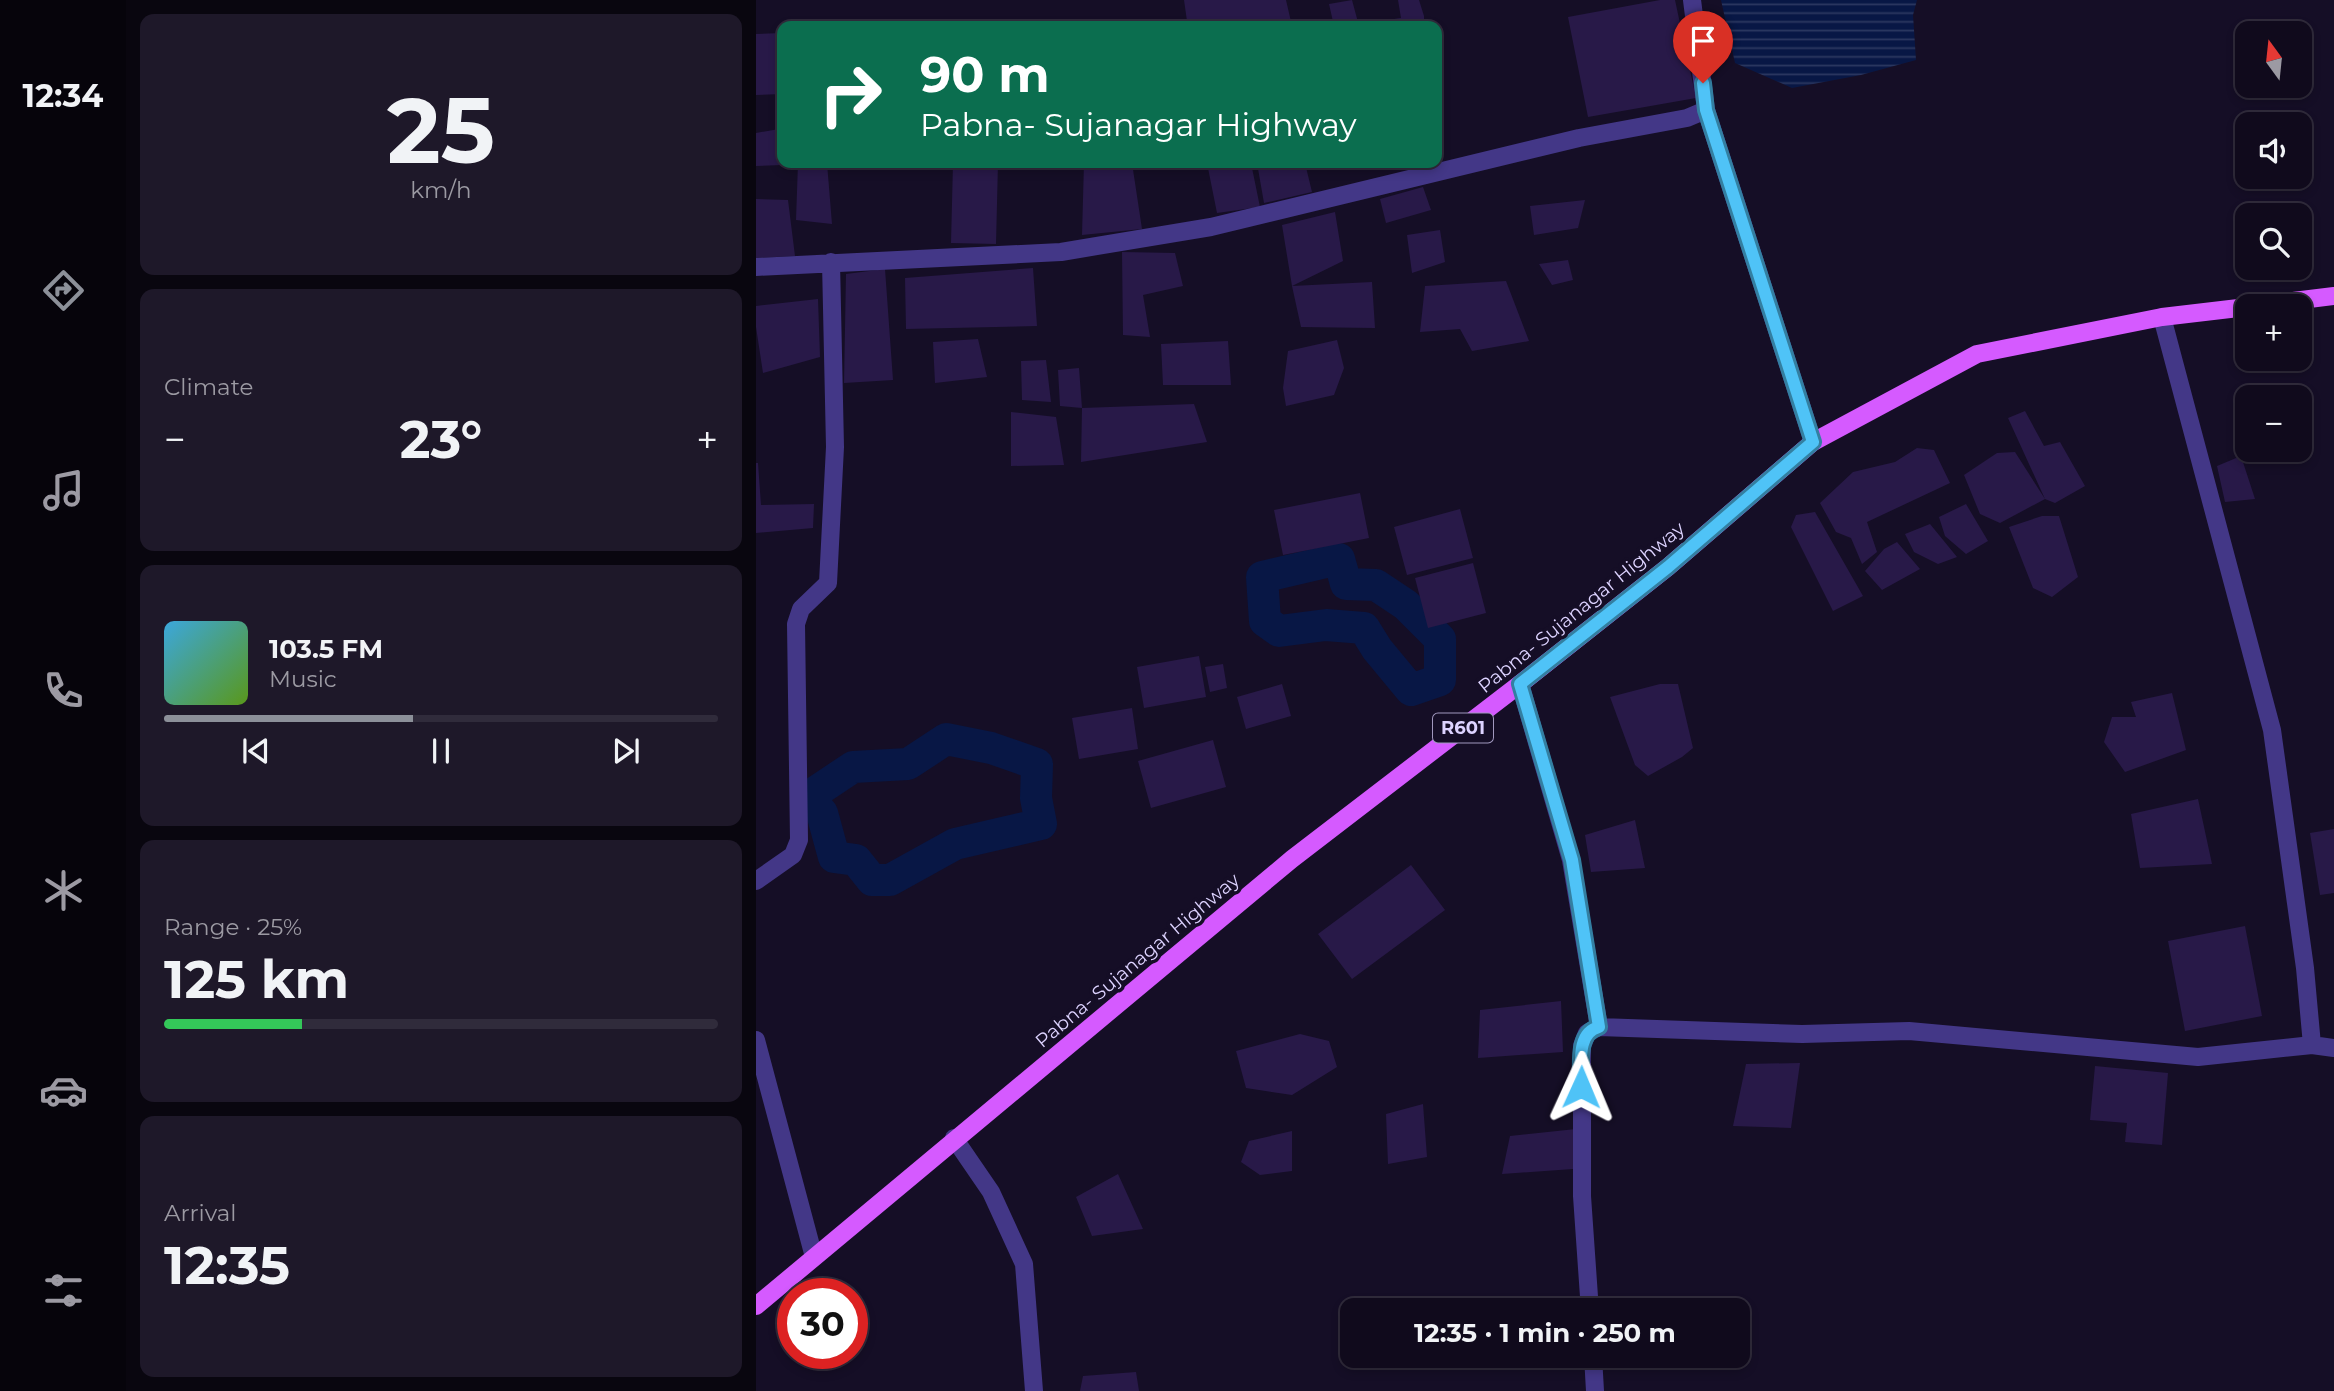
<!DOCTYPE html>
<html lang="en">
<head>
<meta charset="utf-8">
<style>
  :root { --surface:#100a1c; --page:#1e1829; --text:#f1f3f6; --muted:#9c9aa3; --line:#302b3b; --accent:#8c9099 }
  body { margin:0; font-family:Montserrat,sans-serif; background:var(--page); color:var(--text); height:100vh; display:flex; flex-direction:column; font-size:26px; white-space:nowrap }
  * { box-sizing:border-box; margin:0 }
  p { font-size:23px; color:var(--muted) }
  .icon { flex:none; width:38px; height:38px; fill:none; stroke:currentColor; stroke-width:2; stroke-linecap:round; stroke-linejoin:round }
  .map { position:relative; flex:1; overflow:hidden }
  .panel { display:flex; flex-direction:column; gap:14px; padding:14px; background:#09060f; width:630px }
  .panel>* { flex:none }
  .banner { position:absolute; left:21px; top:21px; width:665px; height:147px; border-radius:14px; box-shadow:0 4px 10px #0003,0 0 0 2px var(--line); background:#0b6e4f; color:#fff; overflow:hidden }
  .needle { width:46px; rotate:345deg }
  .tools { position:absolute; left:1479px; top:21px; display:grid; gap:14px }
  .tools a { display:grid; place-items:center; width:77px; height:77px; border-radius:14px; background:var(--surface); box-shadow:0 4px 10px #0003,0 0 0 2px var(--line); font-size:35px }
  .speed { position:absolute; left:21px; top:1278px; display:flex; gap:14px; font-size:35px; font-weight:700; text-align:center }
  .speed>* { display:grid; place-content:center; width:91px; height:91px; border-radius:50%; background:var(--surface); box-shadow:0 4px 10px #0003,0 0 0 2px var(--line); line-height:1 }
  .speed .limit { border:10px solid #d22; background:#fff; color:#111 }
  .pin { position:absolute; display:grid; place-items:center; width:60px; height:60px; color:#fff; margin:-72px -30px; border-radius:50% 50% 50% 0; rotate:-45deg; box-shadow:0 0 7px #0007 }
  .pin .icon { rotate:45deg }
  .me { position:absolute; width:77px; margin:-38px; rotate:1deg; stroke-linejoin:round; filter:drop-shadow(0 0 5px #0008) }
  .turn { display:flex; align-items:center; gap:24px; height:147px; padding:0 28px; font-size:32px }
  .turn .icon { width:91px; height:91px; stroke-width:2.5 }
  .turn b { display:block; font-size:49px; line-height:60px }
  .big { font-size:52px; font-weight:700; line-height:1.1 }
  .panel .tile { flex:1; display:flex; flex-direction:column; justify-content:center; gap:10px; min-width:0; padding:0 24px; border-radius:14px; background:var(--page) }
  .panel .dial { align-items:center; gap:0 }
  .dial b { font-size:91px; line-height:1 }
  .song { display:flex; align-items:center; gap:21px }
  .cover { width:84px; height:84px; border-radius:10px; background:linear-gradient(135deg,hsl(200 70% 55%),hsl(90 70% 35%)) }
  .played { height:7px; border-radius:4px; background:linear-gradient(90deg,var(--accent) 45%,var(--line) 45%) }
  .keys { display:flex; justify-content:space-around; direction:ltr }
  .heat { display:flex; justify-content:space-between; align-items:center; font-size:38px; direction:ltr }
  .charge { height:10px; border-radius:5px; background:linear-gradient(90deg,#34c759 25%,var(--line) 0) }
  .trip { position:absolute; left:584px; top:1298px; width:410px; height:70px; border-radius:14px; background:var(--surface); box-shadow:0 4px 10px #0003,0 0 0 2px var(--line); font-weight:700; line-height:70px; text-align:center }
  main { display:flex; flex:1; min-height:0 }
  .tabs { display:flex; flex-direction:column; width:126px; justify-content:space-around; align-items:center; background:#06040b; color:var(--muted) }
  .tabs .icon { width:49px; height:49px }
  .tabs .current { color:var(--accent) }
  .tabs b { font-size:32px; color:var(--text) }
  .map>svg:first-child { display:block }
  .water { fill:url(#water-rules) }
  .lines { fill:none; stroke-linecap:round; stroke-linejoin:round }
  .canal { stroke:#081745; stroke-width:32 }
  .building { fill:#281948 }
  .minor { stroke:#433787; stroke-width:18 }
  .primary { stroke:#d55aff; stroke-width:18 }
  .route-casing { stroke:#337fa1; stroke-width:18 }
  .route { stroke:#4fc3f7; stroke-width:12 }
  .labels { text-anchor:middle; stroke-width:7; stroke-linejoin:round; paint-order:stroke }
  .shield { fill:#150e26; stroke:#a198be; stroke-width:2 }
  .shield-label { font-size:18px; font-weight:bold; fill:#ddd3ff }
  .street-label { font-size:19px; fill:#ddd3ff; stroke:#150e26 }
</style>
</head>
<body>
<main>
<nav class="tabs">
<b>12:34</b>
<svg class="icon current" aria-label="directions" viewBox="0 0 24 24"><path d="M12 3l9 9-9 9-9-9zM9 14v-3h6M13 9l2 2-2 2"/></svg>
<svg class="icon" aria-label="music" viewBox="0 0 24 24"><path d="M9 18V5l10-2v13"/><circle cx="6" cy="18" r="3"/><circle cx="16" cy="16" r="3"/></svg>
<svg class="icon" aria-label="phone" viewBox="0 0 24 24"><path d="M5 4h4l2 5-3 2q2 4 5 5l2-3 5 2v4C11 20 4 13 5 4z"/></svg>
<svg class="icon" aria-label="climate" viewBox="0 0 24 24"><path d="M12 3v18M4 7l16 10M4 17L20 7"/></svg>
<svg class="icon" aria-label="car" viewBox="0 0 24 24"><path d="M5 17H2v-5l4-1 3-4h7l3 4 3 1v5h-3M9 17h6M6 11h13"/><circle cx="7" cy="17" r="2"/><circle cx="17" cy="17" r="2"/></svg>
<svg class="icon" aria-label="filters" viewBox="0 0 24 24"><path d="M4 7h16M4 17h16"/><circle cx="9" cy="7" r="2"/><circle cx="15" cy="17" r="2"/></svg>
</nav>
<section class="panel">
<div class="tile dial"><b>25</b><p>km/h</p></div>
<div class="tile"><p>Climate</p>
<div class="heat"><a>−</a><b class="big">23°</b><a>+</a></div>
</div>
<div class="tile">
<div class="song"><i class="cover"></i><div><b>103.5 FM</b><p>Music</p></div></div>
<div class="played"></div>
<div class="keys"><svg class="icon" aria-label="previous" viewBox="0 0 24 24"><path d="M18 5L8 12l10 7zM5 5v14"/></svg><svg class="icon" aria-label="pause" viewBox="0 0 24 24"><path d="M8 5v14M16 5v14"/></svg><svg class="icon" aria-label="next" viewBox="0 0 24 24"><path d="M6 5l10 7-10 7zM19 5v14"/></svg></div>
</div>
<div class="tile"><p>Range · 25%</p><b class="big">125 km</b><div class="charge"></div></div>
<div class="tile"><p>Arrival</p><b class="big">12:35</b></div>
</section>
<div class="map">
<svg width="1578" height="1391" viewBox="0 0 1578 1391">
  <defs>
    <pattern id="water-rules" width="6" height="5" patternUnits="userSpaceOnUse" patternTransform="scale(1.75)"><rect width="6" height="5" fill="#081745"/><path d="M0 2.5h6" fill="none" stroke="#2c3861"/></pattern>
  </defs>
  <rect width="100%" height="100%" fill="#150e26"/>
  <!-- water -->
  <path class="water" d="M965,0H1161L1157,15L1160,60L1105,75L1036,88L979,63Z"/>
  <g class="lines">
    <!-- canal -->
    <path class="canal" d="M583,559L590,584L620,585L650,605L684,639V680L655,690L621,649L608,628L570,625L523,631L509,621L506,577Z
      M190,739L235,748L281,764L280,798L285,824L199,844L134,880H116L100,860L78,857L66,813L52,797L97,767L152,764Z"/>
  </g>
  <!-- building -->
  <path class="building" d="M428,0H530L536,26H437L431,21Z
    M596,0L603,26H578L573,4Z
    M642,0H663L668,16V26H625L624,21L645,18Z
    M904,0H919L940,98L832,117L812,17Z
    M26,33V94L0,95V34Z
    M23,129L26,165L0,166V133Z
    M42,163H71L76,224L40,220Z
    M197,163H242L240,244L195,243Z
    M328,163H376L386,229L326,235Z
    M480,163H495L504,207L461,213L452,168Z
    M501,163H549L556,192L508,203Z
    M667,187L675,210L630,223L624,199Z
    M0,199L32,200L39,256L0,258Z
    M829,200L822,228L778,235L774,206Z
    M579,212L587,261L536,286L526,225Z
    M684,230L689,262L656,273L651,235Z
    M366,252L419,253L427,286L387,295L394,337L367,335Z
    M812,260L817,280L796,285L783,264Z
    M277,268L281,326L150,329L149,278Z
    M129,269L137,380L88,383L90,274Z
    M750,281L773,341L716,351L704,329L664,332L669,286Z
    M616,282L619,328L545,327L536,286Z
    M62,299L64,357L7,373L0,327V306Z
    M222,339L231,377L179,383L177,342Z
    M581,340L588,368L578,395L530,406L527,388L532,351Z
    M472,341L475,385H407L405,344Z
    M290,360L295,402L266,400L265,361Z
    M323,368L326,408L304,406L302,370Z
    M438,404L451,442L325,462L326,408Z
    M1269,411L1288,446L1304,442L1329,486L1299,503L1289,499L1252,418Z
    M255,412L300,417L308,465L255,466Z
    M1161,448L1178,450L1194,483L1111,522L1121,552L1106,564L1095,538L1080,532L1064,503L1097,472L1139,462Z
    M1259,452L1289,499L1244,523L1224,514L1208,475L1241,453Z
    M1485,456L1499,499L1469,502L1461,466Z
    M0,463H2L5,505L58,504L57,528L0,533Z
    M604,493L613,538L527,555L518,510Z
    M1210,504L1232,541L1210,554L1189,536L1183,517Z
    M704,509L717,558L651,575L638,527Z
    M1059,512L1107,596L1077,611L1035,527L1040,515Z
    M1286,516H1303L1322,577L1296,597L1277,588L1253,527Z
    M1174,524L1201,557L1182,564L1158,552L1149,534Z
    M1141,542L1164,569L1126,590L1109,571L1128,549Z
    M717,563L730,613L672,628L659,578Z
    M443,656L450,697L388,708L381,667Z
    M467,664L471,688L454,692L449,667Z
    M526,684L535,716L490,729L481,697Z
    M904,684H922L937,748L926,757L892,776L879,765L854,697Z
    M1416,693L1430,750L1369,772L1348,742L1356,717H1380L1375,702Z
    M376,708L382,749L323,759L316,718Z
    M457,740L470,787L395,808L382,761Z
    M1442,799L1456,864L1384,868L1375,814Z
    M879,820L889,868L835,872L829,835Z
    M1578,829V893L1564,895L1554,833Z
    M655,865L689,910L596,979L562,934Z
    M1489,926L1506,1016L1429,1031L1412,941Z
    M805,1001L807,1052L722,1058L724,1010Z
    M544,1034L573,1041L581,1067L536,1095L490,1088L480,1051Z
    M1044,1063L1035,1128L977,1126L990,1064Z
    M1339,1066L1412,1073L1406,1145L1369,1142L1371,1123L1334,1120Z
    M667,1104L671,1157L632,1164L630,1114Z
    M820,1129L817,1169L746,1174L754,1136Z
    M536,1131V1171L504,1175L485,1162L493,1141Z
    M362,1174L387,1229L336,1236L320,1197Z
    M380,1372L383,1391H324L327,1376Z"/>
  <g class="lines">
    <!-- minor -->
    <path class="minor" d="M936,0L950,110
      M0,267L305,252L455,227L823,138L931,118L950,110L1057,442
      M1406,317L1516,730L1549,968L1556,1045L1578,1048
      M764,684L815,860L843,1027L831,1033L826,1046V1196L834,1311
      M0,881L37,855L43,840L40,624L45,609L72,583L79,447L75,262
      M843,1027L1046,1034L1153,1031L1442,1057L1556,1045
      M0,1040L58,1257
      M198,1138L235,1192L268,1264L278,1391
      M837,1356L839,1391"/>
    <!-- primary -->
    <path class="primary" d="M1496,306L1578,296
      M0,1306L536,859L764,684L912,567L1057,442L1221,354L1406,317L1491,307"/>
  </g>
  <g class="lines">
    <!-- route casing -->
    <g class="route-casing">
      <path id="route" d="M825,1087C826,1067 819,1033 843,1027L816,860L764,684L912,567L1057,442L950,110L947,83"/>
    </g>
    <!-- route -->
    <use href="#route" class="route"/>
  </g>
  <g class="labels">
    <!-- shield labels -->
    <rect class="shield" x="677" y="713.5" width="60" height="29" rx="5"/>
    <g class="shield-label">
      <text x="707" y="734">R601</text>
    </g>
    <!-- street labels -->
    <g class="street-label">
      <text transform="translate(825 607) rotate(-39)" y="7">Pabna- Sujanagar Highway</text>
      <text transform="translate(381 960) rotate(-40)" y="7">Pabna- Sujanagar Highway</text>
    </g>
  </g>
</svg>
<div class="tools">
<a><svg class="needle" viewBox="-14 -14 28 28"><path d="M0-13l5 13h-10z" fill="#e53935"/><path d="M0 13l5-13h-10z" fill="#9c9aa3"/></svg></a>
<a><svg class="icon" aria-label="sound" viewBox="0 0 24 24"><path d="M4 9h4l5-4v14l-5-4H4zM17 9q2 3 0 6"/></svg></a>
<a><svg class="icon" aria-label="search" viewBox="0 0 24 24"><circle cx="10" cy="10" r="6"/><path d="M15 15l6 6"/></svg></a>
<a>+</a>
<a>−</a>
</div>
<div class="speed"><div class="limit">30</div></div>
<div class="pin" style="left:947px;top:83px;background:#d93025"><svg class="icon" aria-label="arrive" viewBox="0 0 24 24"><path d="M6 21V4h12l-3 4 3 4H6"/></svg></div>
<svg class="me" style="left:825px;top:1087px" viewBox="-20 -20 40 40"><path d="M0-17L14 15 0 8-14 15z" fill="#4fc3f7" stroke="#fff" stroke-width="4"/></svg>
<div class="trip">12:35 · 1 min · 250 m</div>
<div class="banner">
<div class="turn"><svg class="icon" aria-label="right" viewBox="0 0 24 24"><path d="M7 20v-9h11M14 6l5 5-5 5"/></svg><div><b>90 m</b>Pabna- Sujanagar Highway</div></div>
</div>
</div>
</main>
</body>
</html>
